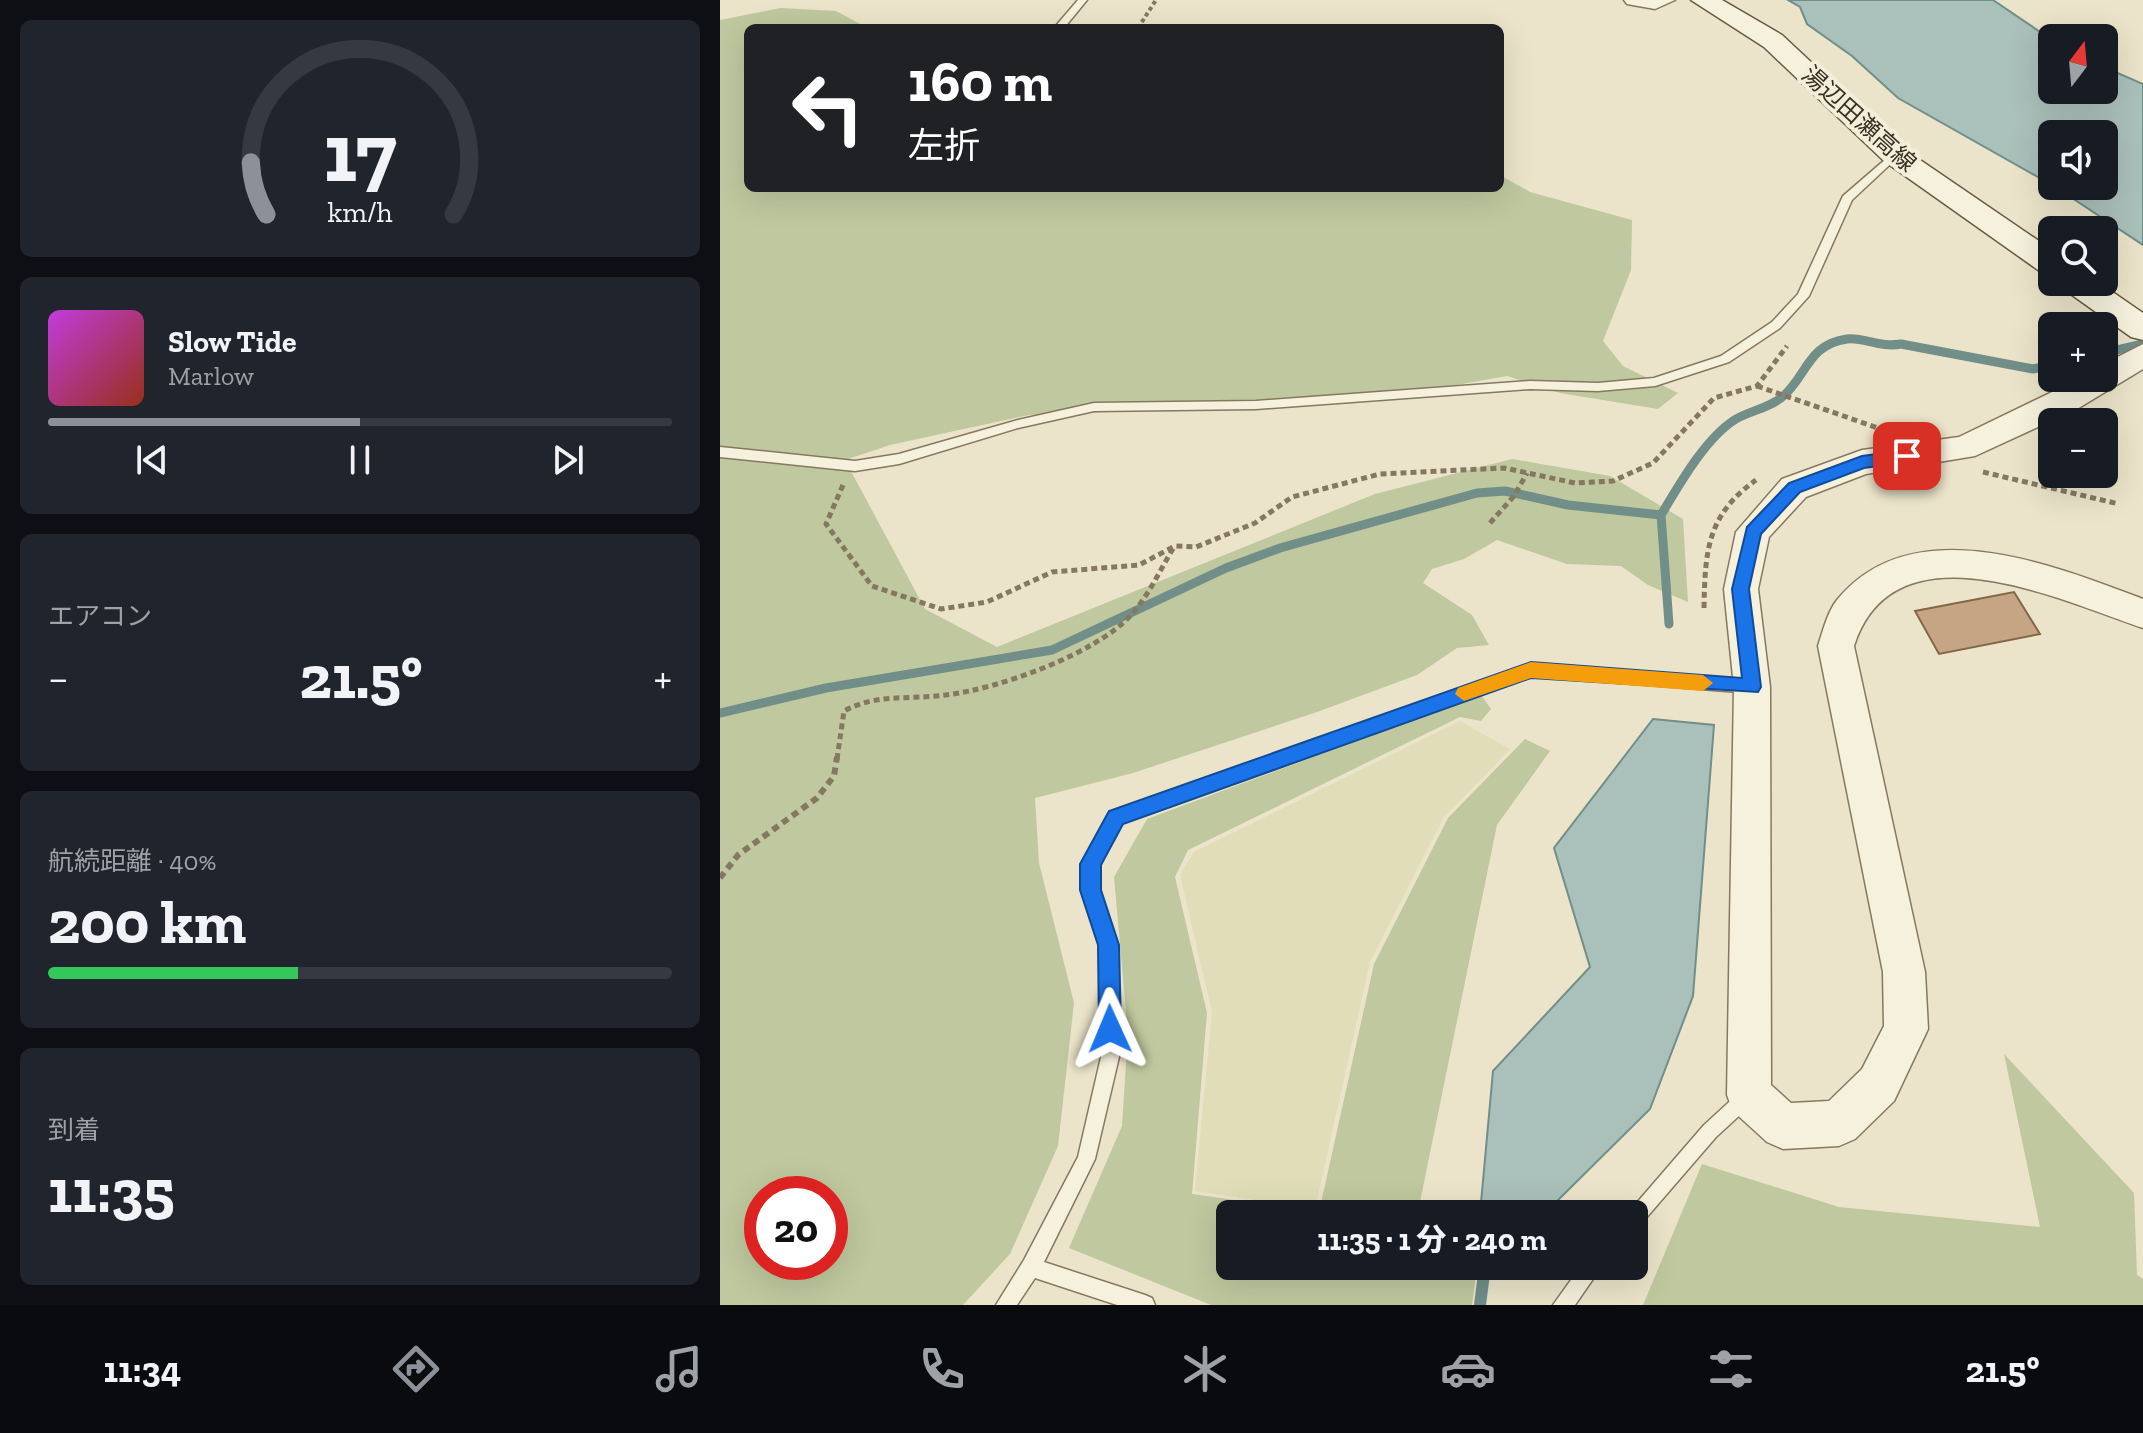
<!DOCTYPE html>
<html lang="ja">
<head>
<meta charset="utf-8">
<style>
  :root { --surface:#171b24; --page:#20242c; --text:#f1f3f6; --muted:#9ea1a6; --line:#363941; --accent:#8c9099 }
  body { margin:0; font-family:"Zilla Slab","Noto Sans JP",serif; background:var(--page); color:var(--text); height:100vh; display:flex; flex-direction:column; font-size:30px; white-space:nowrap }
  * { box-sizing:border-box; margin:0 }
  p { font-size:26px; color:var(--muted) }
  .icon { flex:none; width:44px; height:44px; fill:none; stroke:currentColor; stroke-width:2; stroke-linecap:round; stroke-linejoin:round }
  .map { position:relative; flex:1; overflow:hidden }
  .panel { display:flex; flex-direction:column; gap:20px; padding:20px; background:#0d0f14; width:720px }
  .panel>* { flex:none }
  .guide { position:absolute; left:24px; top:24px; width:760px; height:168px; border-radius:12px; box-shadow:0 8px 32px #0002; background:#202124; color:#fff; overflow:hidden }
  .needle { width:52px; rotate:16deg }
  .tools { position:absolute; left:1318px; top:24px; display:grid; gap:16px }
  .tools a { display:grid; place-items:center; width:80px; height:80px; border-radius:12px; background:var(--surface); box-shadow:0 8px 32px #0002; font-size:40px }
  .speed { position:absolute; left:24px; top:1176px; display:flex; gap:16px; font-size:40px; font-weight:700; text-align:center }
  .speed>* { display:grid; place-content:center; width:104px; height:104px; border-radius:50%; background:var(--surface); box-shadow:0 8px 32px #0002; line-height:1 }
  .speed .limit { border:12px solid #d22; background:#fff; color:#111 }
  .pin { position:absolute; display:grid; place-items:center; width:68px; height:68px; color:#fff; margin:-34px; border-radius:16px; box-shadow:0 4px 12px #0006 }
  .me { position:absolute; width:88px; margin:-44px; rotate:359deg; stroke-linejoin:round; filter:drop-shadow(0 0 6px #0008) }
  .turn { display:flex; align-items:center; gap:28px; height:168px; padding:0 32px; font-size:36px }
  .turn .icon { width:104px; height:104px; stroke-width:2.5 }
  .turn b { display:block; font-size:56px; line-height:68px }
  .big { font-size:60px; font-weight:800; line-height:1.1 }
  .panel .widget { flex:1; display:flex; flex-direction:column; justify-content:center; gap:12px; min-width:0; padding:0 28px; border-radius:12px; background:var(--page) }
  .panel .dial { align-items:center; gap:0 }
  .dial svg { height:208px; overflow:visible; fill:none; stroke:var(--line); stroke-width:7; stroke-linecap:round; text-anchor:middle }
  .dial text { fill:var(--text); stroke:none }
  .song { display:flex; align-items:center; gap:24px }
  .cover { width:96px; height:96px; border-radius:12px; background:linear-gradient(135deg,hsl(290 70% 55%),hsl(10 70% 35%)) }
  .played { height:8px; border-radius:4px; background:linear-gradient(90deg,var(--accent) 50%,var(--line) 50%) }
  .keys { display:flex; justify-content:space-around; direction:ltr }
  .heat { display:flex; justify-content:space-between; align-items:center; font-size:44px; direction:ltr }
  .charge { height:12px; border-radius:6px; background:linear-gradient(90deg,#34c759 40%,var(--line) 0) }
  .trip { position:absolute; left:496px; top:1200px; width:432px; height:80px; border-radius:12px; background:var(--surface); box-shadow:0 8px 32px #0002; font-weight:800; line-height:80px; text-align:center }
  .dock { display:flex; height:128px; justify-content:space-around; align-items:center; background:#090b0e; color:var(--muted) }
  .dock .icon { width:56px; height:56px }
  .dock .selected { color:var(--accent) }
  .dock b { font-size:36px; color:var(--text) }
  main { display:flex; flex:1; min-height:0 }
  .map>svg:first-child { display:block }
  .farmland { fill:#e0ddb8 }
  .green { fill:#bfc89e; fill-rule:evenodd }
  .water { fill:#aac0bb; stroke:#718e89; stroke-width:2 }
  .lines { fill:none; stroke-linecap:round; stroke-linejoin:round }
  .stream-far1 { stroke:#718e89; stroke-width:9 }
  .stream { stroke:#718e89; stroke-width:12 }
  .building { fill:#c5a583; stroke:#836548; stroke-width:2 }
  .service-casing { stroke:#867860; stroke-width:3 }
  .minor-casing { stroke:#867860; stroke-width:3 }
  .tertiary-casing { stroke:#867860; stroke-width:3 }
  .secondary-casing { stroke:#685943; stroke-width:3 }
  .path-far2 { stroke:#867860; stroke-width:4; stroke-dasharray:4 3; stroke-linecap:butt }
  .path-far1 { stroke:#867860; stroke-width:5; stroke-dasharray:6 4; stroke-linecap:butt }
  .path { stroke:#867860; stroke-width:6; stroke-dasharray:7 5; stroke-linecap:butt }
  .service { fill:#f6f1dd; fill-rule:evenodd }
  .minor { fill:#f6f1dd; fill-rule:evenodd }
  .tertiary { fill:#f6f1dd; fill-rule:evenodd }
  .secondary { fill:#f6f1dd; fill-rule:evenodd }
  .route { fill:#1a73e8; stroke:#114b97; stroke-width:2 }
  .slow { fill:#f59e0b }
  .labels { text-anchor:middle; stroke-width:8; stroke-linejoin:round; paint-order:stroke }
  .far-street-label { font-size:24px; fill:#382f22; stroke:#f3eed9 }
</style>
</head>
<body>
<main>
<section class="panel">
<div class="widget dial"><svg viewBox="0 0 100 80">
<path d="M14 69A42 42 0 1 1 86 69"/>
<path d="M14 69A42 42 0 0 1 8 49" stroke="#8c9099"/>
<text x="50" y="56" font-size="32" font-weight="700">17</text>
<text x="50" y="72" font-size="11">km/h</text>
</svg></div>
<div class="widget">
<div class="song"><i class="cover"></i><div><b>Slow Tide</b><p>Marlow</p></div></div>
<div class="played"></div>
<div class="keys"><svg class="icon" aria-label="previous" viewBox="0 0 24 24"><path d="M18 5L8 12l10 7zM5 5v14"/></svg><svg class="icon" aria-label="pause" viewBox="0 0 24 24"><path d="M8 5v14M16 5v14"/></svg><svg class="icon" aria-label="next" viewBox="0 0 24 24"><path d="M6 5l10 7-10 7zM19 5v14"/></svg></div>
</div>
<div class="widget"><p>エアコン</p>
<div class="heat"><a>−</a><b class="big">21.5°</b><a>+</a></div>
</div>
<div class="widget"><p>航続距離 · 40%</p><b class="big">200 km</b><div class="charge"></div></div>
<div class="widget"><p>到着</p><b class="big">11:35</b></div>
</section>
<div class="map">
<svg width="1423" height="1305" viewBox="0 0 1423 1305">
  <rect width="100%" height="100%" fill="#ebe4ca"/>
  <!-- farmland -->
  <path class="farmland" d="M740,721L790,749L724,817L650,962L595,1209L475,1191L492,1012L460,875L474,852Z"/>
  <!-- green -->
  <path class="green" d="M61,8L116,11L148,28H28V188H780V175L810,192L912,220L911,270L883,341L903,366L958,393L938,409L840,393L787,376L635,403L309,415L170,445L125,460L205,609L277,647L655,494L792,459L890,476L963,519L968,602L928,585L901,566L847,564L777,540L744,559L712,569L703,583L752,615L769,645L737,648L697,675L597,712L413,773L315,798L319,863L354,1003L338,1146L290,1254L243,1305H0V20ZM42,1194H110V1262H42Z
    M761,695L771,709L761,721L740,717L468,850L455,877L487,1013L472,1194L599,1212L654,964L728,818L805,739L830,751L777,825L700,1202L729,1214H510V1266H757L752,1305H491L349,1248L402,1126L408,1034L394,877L427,819Z
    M1284,1054L1414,1193L1417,1275L1423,1279V1305H923L982,1164L1119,1207L1320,1227Z"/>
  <!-- water -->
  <path class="water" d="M1068,0H1273L1332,40V90H1384V67L1423,84V245L1334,186H1384V134H1332V185L1178,98L1132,56L1087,24L1080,7Z
    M933,719L994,725L973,996L930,1109L824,1214H760L773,1071L870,967L834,848Z"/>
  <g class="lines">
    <!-- stream-far1 -->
    <path class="stream-far1" d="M1384,353L1423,344
      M941,515L949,624
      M0,713L106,688L332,650L506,568L560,548L757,493L785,491L848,505L941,515C959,485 986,437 1016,419C1030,411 1048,408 1061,398C1086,379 1087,344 1127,339C1144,337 1160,348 1181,344L1313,369L1332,365"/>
    <!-- stream -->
    <path class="stream" d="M760,1305L765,1266"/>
  </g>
  <!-- building -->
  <path class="building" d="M1294,592L1320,634L1219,654L1195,611Z"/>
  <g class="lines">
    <!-- service casing -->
    <g class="service-casing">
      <path id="service" d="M358,0H367L344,28H334Z
        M1174,152L1178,153V157L1132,200L1089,296L1060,328L1009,362L935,386L878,391L810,389L536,409L374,411L298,428L179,464L135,471L0,457V447L135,461L179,454L298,420L374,403L536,401L810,381L878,383L934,378L1001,356L1052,322L1078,294L1123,196Z
        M811,664L1032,681L1037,683L1039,687L1037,691L1032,693L811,676L401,823L378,865L379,890L396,945L399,1057L375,1159L324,1262L425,1295L432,1298L435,1305H397L315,1278L297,1305H276L304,1260L358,1157L381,1057L380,945L363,890L362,864L391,813Z
        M1026,1089L1032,1092L1035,1098L1032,1104L996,1137L920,1225L914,1228V1214L908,1213L984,1125L1020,1092Z
        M861,1266H882L855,1305H833Z"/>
    </g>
    <!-- minor casing -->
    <g class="minor-casing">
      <path id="minor" d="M904,0H955L935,9L907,4Z"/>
    </g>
    <!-- tertiary casing -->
    <g class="tertiary-casing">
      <path id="tertiary" d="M1423,344V369L1357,409L1255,456L1146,474L1086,497L1049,537L1038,589L1050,687L1051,1085L1071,1103L1109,1101L1142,1069L1164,1026L1163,972L1098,646C1103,631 1107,613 1117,600C1192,508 1333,565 1423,599V628C1340,600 1174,521 1134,646L1205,972L1208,1029L1174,1101L1135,1139L1119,1146L1063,1149L1047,1142L1013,1111L1007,1095L1014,687L1004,589L1016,532L1062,479L1142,450L1239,437L1361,378H1384V364Z"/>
    </g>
    <!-- secondary casing -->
    <g class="secondary-casing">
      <path id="secondary" d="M971,0H1002L1062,35L1184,149L1332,250V275L1321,272L1164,161L1044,47Z
        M1340,282H1378L1423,313V340L1411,337L1345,290Z"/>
    </g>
    <!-- path-far2 -->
    <path class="path-far2" d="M418,28L436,0"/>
    <!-- path-far1 -->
    <path class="path-far1" d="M1037,386L1158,428
      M1263,472L1399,504
      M123,485L106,524L152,586L221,609L267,602L332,572L419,565L455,546L476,547L535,523L572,497L660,474L784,468L855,483L893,481L933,463L994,398L1037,386L1067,346
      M770,523L794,496L807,473
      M984,608C985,551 987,515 1036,480
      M117,759L124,711C157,693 190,700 226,695C278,689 376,654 411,615C429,595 440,570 454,547"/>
    <!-- path -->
    <path class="path" d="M0,878L18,855L97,798L114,776L117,757"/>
    <!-- service -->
    <use href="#service" class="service"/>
    <!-- minor -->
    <use href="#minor" class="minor"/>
    <!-- tertiary -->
    <use href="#tertiary" class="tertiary"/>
    <!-- secondary -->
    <use href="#secondary" class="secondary"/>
  </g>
  <!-- route -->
  <path class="route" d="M1187,450L1195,456L1193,461L1144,468L1080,492L1041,534L1029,589L1041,687L1038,692L811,678L403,824L381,865V890L399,945L401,1029L397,1037L390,1040L382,1037L379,1029L378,945L360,890V864L389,811L811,662L1022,678L1012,589L1027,527L1069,483L1142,456Z"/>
  <!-- slow -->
  <path class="slow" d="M811,662L983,675L993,683L983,691L811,678L744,701L735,694L738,688Z"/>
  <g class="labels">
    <!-- far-street labels -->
    <g class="far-street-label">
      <text transform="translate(1139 119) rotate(42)" y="8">湯辺田瀬高線</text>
    </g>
  </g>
</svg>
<div class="tools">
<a><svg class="needle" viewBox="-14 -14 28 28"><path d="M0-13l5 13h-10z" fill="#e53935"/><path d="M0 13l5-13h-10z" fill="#9ea1a6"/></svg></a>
<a><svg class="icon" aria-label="sound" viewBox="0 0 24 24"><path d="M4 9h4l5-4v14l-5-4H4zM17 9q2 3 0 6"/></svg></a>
<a><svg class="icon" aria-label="search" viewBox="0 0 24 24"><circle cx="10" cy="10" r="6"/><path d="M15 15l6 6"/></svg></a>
<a>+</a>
<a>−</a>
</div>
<div class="speed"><div class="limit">20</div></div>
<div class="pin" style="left:1187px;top:456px;background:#d93025"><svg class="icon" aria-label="arrive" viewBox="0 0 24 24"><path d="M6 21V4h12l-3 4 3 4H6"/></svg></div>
<svg class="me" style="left:390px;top:1029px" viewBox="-20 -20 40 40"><path d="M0-17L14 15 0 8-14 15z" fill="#1a73e8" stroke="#fff" stroke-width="4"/></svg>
<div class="trip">11:35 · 1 分 · 240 m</div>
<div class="guide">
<div class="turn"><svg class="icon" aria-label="left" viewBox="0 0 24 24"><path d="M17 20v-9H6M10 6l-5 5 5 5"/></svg><div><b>160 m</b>左折</div></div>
</div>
</div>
</main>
<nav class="dock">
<b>11:34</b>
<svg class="icon selected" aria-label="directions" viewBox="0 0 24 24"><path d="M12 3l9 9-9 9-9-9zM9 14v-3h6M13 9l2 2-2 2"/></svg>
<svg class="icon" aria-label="music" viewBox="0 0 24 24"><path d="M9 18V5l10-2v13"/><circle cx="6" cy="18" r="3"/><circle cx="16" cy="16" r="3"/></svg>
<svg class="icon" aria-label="phone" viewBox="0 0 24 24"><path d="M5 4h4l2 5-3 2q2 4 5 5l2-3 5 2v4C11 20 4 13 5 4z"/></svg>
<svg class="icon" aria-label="climate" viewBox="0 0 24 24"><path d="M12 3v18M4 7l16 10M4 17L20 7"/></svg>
<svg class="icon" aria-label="car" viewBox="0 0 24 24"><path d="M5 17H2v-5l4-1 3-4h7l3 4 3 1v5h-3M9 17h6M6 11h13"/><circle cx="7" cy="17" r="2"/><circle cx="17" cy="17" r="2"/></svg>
<svg class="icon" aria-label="filters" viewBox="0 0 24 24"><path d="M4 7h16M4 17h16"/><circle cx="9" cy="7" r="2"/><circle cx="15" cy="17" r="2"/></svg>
<b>21.5°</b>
</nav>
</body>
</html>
